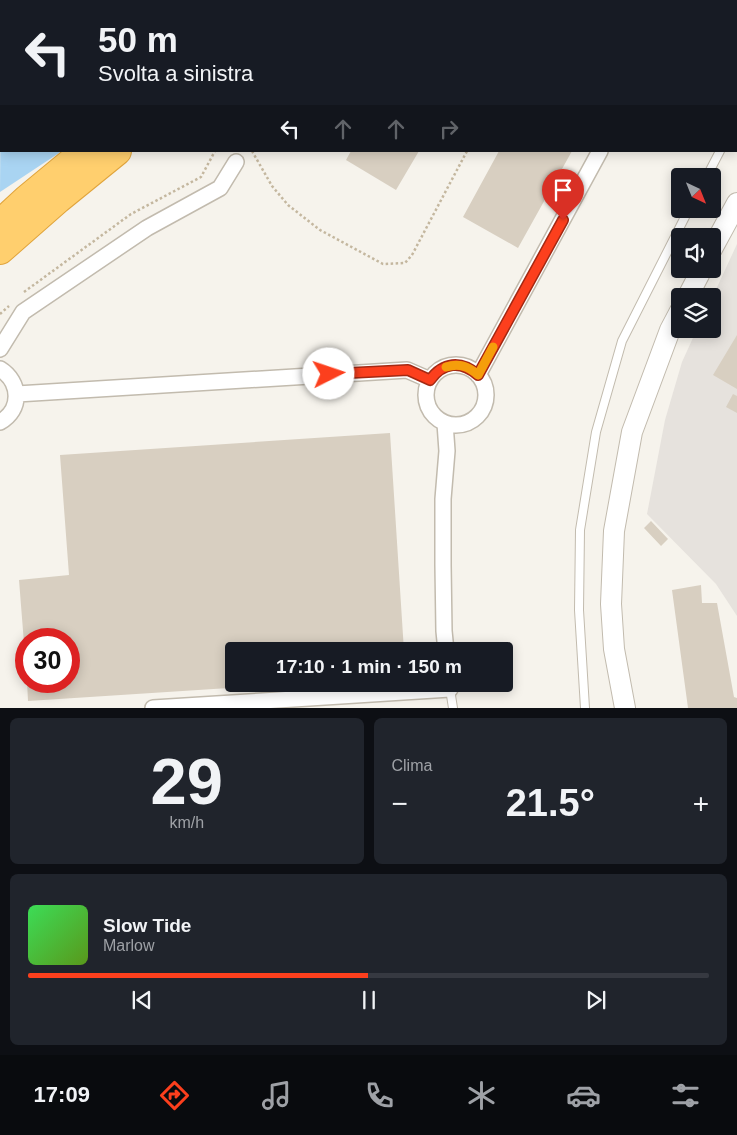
<!DOCTYPE html>
<html lang="it">
<head>
<meta charset="utf-8">
<style>
  :root { --surface:#171b24; --page:#20242c; --text:#f1f3f6; --muted:#9ea1a6; --line:#363941; --accent:#fc3f1d }
  body { margin:0; font-family:Helvetica,sans-serif; background:var(--page); color:var(--text); height:100vh; display:flex; flex-direction:column; font-size:19px; white-space:nowrap }
  * { box-sizing:border-box; margin:0 }
  p { font-size:16px; color:var(--muted) }
  .icon { flex:none; width:28px; height:28px; fill:none; stroke:currentColor; stroke-width:2; stroke-linecap:round; stroke-linejoin:round }
  .map { position:relative; height:708px; overflow:hidden }
  .details { display:flex; flex-direction:column; gap:10px; padding:10px; background:#0d0f14; flex:1 }
  .details>* { flex:none }
  .guide { position:absolute; left:0px; top:0px; width:738px; height:152px; box-shadow:0 2px 12px #0003; background:#171b24; color:var(--text); overflow:hidden }
  .needle { width:32px; rotate:137deg }
  .tools { position:absolute; left:671px; top:168px; display:grid; gap:10px }
  .tools a { display:grid; place-items:center; width:50px; height:50px; border-radius:5px; background:var(--surface); box-shadow:0 2px 12px #0003; font-size:25px }
  .speed { position:absolute; left:15px; top:628px; display:flex; gap:10px; font-size:25px; font-weight:700; text-align:center }
  .speed>* { display:grid; place-content:center; width:65px; height:65px; border-radius:50%; background:var(--surface); box-shadow:0 2px 12px #0003; line-height:1 }
  .speed .limit { border:8px solid #d22; background:#fff; color:#111 }
  .pin { position:absolute; display:grid; place-items:center; width:42px; height:42px; color:#fff; margin:-51px -21px; border-radius:50% 50% 50% 0; rotate:-45deg; box-shadow:0 0 5px #0007 }
  .pin .icon { rotate:45deg }
  .me { position:absolute; width:55px; margin:-28px; rotate:86deg; stroke-linejoin:round; filter:drop-shadow(0 0 4px #0008) }
  .turn { display:flex; align-items:center; gap:18px; height:105px; padding:0 15px; font-size:22px }
  .turn .icon { width:65px; height:65px; stroke-width:2.5 }
  .turn b { display:block; font-size:35px; line-height:42px }
  .lanes { display:flex; align-items:center; height:48px; padding:0 15px; background:#0003; justify-content:center; gap:25px; direction:ltr }
  .lanes .off { opacity:.35 }
  .big { font-size:38px; font-weight:700; line-height:1.1 }
  .details .tile { flex:1; display:flex; flex-direction:column; justify-content:center; gap:8px; min-width:0; padding:0 18px; border-radius:8px; background:var(--page) }
  .details .dial { align-items:center; gap:0 }
  .dial b { font-size:65px; line-height:1 }
  .song { display:flex; align-items:center; gap:15px }
  .cover { width:60px; height:60px; border-radius:8px; background:linear-gradient(135deg,hsl(130 70% 55%),hsl(90 70% 35%)) }
  .played { height:5px; border-radius:2px; background:linear-gradient(90deg,var(--accent) 50%,var(--line) 50%) }
  .keys { display:flex; justify-content:space-around; direction:ltr }
  .heat { display:flex; justify-content:space-between; align-items:center; font-size:28px; direction:ltr }
  .details .tiles { flex:1; display:grid; gap:10px; grid-template-columns:1fr 1fr }
  .tile:last-child { grid-column:span 2 }
  .trip { position:absolute; left:225px; top:642px; width:288px; height:50px; border-radius:5px; background:var(--surface); box-shadow:0 2px 12px #0003; font-weight:700; line-height:50px; text-align:center }
  .tabs { display:flex; height:80px; justify-content:space-around; align-items:center; background:#090b0e; color:var(--muted) }
  .tabs .icon { width:35px; height:35px }
  .tabs .selected { color:var(--accent) }
  .tabs b { font-size:22px; color:var(--text) }
  .map>svg:first-child { display:block }
  .industrial { fill:#e6e2dd }
  .water { fill:#a9d4f2 }
  .building { fill:#d8cfc1 }
  .lines { fill:none; stroke-linecap:round; stroke-linejoin:round }
  .service-casing { stroke:#c2bbae; stroke-width:10 }
  .minor-casing { stroke:#c2bbae; stroke-width:18 }
  .tertiary-casing { stroke:#c2bbae; stroke-width:22 }
  .motorway-casing { stroke:#e0a43c; stroke-width:30 }
  .path { stroke:#c4b79f; stroke-width:2.5; stroke-dasharray:2.5 2.5; stroke-linecap:butt }
  .service { stroke:#fff; stroke-width:8 }
  .minor { stroke:#fff; stroke-width:15 }
  .tertiary { stroke:#fff; stroke-width:20 }
  .motorway { stroke:#ffcf6e; stroke-width:28 }
  .route-casing { stroke:#a42913; stroke-width:12 }
  .route { stroke:#fc3f1d; stroke-width:9 }
  .slow { stroke:#f59e0b; stroke-width:9 }
</style>
</head>
<body>
<div class="map">
<svg width="737" height="708" viewBox="0 0 737 708">
  <rect width="100%" height="100%" fill="#f6f3ec"/>
  <!-- industrial -->
  <path class="industrial" d="M737,244V616L716,584L647,514L665,420L682,362L697,329H712L713,296Z"/>
  <!-- water -->
  <path class="water" d="M61,0H276L60,1Z
    M1,49V151H62L0,192Z"/>
  <!-- building -->
  <path class="building" d="M351,151H419L396,190L346,160Z
    M499,151H572L518,248L463,217Z
    M737,335V389L713,375Z
    M733,394L737,396V413L726,407Z
    M390,433L404,651H234V684H274V685L28,701L27,681H69V639H26V656H25L19,580L69,575L60,455Z
    M651,521L668,539L661,546L644,528Z
    M701,585L702,603H717L734,697L737,698V708H688L672,590Z"/>
  <g class="lines">
    <!-- service casing -->
    <g class="service-casing">
      <path id="service" d="M736,122L737,120
        M707,176L720,151
        M450,689L453,708
        M585,708L579,610L580,530L596,432L622,341L689,209"/>
    </g>
    <!-- minor casing -->
    <g class="minor-casing">
      <path id="minor" d="M682,1L683,0
        M0,349L23,312L147,228L220,188L236,162
        M426 395a30 30 0 1 1 60 0a30 30 0 1 1-60 0Z
        M0,369C21,382 22,410 0,422
        M478,375L600,151
        M17,394L407,370L430,380
        M445,423L447,451L443,499V565L444,631L446,651
        M153,708L450,689L449,684"/>
    </g>
    <!-- tertiary casing -->
    <g class="tertiary-casing">
      <path id="tertiary" d="M712,249L737,203
        M688,296L702,269
        M625,708L614,649L611,604L614,531L632,432L670,330L680,311"/>
    </g>
    <!-- motorway casing -->
    <g class="motorway-casing">
      <path id="motorway" d="M295,1L297,0
        M328,1L330,0
        M0,224L27,199L85,151
        M0,250L58,199L117,151"/>
    </g>
    <!-- path -->
    <path class="path" d="M531,0V1
      M26,1L28,0
      M0,23L1,22
      M252,151L272,186L288,205L320,230L383,264L405,263L412,255L467,151
      M24,292L131,214L201,177L215,151
      M0,314L9,306"/>
    <!-- service -->
    <use href="#service" class="service"/>
    <!-- minor -->
    <use href="#minor" class="minor"/>
    <!-- tertiary -->
    <use href="#tertiary" class="tertiary"/>
    <!-- motorway -->
    <use href="#motorway" class="motorway"/>
  </g>
  <g class="lines">
    <!-- route casing -->
    <g class="route-casing">
      <path id="route" d="M329,374L408,370L430,380C443,362 461,360 478,375L563,220"/>
    </g>
    <!-- route -->
    <use href="#route" class="route"/>
    <!-- slow -->
    <path class="slow" d="M446,367C459,363 468,366 478,375L493,347"/>
  </g>
</svg>
<div class="tools">
<a><svg class="needle" viewBox="-14 -14 28 28"><path d="M0-13l5 13h-10z" fill="#e53935"/><path d="M0 13l5-13h-10z" fill="#9ea1a6"/></svg></a>
<a><svg class="icon" aria-label="sound" viewBox="0 0 24 24"><path d="M4 9h4l5-4v14l-5-4H4zM17 9q2 3 0 6"/></svg></a>
<a><svg class="icon" aria-label="layers" viewBox="0 0 24 24"><path d="M12 4l9 5-9 5-9-5zM3 14l9 5 9-5"/></svg></a>
</div>
<div class="speed"><div class="limit">30</div></div>
<div class="pin" style="left:563px;top:220px;background:#d93025"><svg class="icon" aria-label="arrive" viewBox="0 0 24 24"><path d="M6 21V4h12l-3 4 3 4H6"/></svg></div>
<svg class="me" style="left:329px;top:374px" viewBox="-20 -20 40 40"><circle r="19" fill="#fff"/><path d="M0-13L10 11 0 6-10 11z" fill="#fc3f1d"/></svg>
<div class="trip">17:10 · 1 min · 150 m</div>
<div class="guide">
<div class="turn"><svg class="icon" aria-label="left" viewBox="0 0 24 24"><path d="M17 20v-9H6M10 6l-5 5 5 5"/></svg><div><b>50 m</b>Svolta a sinistra</div></div>
<div class="lanes"><svg class="icon" aria-label="left" viewBox="0 0 24 24"><path d="M17 20v-9H6M10 6l-5 5 5 5"/></svg><svg class="icon off" aria-label="ahead" viewBox="0 0 24 24"><path d="M12 20V5M6 11l6-6 6 6"/></svg><svg class="icon off" aria-label="ahead" viewBox="0 0 24 24"><path d="M12 20V5M6 11l6-6 6 6"/></svg><svg class="icon off" aria-label="right" viewBox="0 0 24 24"><path d="M7 20v-9h11M14 6l5 5-5 5"/></svg></div>
</div>
</div>
<section class="details">
<div class="tiles">
<div class="tile dial"><b>29</b><p>km/h</p></div>
<div class="tile"><p>Clima</p>
<div class="heat"><a>−</a><b class="big">21.5°</b><a>+</a></div>
</div>
<div class="tile">
<div class="song"><i class="cover"></i><div><b>Slow Tide</b><p>Marlow</p></div></div>
<div class="played"></div>
<div class="keys"><svg class="icon" aria-label="previous" viewBox="0 0 24 24"><path d="M18 5L8 12l10 7zM5 5v14"/></svg><svg class="icon" aria-label="pause" viewBox="0 0 24 24"><path d="M8 5v14M16 5v14"/></svg><svg class="icon" aria-label="next" viewBox="0 0 24 24"><path d="M6 5l10 7-10 7zM19 5v14"/></svg></div>
</div>
</div>
</section>
<nav class="tabs">
<b>17:09</b>
<svg class="icon selected" aria-label="directions" viewBox="0 0 24 24"><path d="M12 3l9 9-9 9-9-9zM9 14v-3h6M13 9l2 2-2 2"/></svg>
<svg class="icon" aria-label="music" viewBox="0 0 24 24"><path d="M9 18V5l10-2v13"/><circle cx="6" cy="18" r="3"/><circle cx="16" cy="16" r="3"/></svg>
<svg class="icon" aria-label="phone" viewBox="0 0 24 24"><path d="M5 4h4l2 5-3 2q2 4 5 5l2-3 5 2v4C11 20 4 13 5 4z"/></svg>
<svg class="icon" aria-label="climate" viewBox="0 0 24 24"><path d="M12 3v18M4 7l16 10M4 17L20 7"/></svg>
<svg class="icon" aria-label="car" viewBox="0 0 24 24"><path d="M5 17H2v-5l4-1 3-4h7l3 4 3 1v5h-3M9 17h6M6 11h13"/><circle cx="7" cy="17" r="2"/><circle cx="17" cy="17" r="2"/></svg>
<svg class="icon" aria-label="filters" viewBox="0 0 24 24"><path d="M4 7h16M4 17h16"/><circle cx="9" cy="7" r="2"/><circle cx="15" cy="17" r="2"/></svg>
</nav>
</body>
</html>
